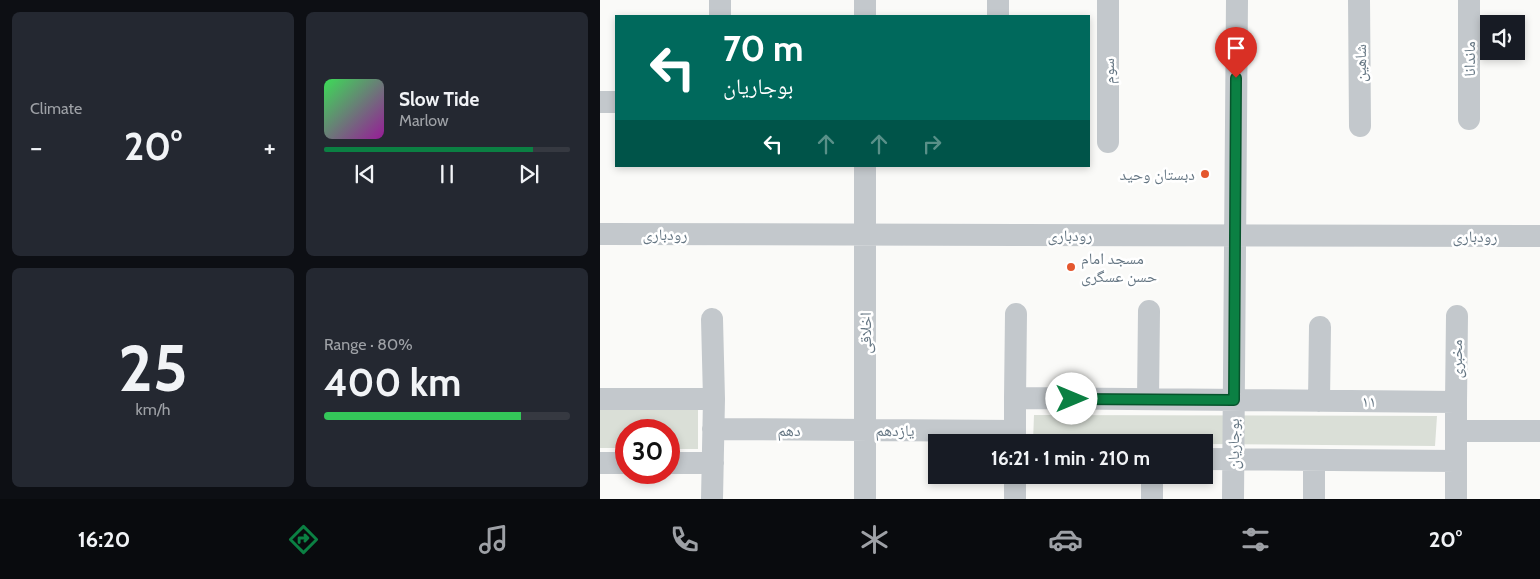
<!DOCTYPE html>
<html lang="en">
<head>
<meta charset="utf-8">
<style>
  :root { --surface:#171b24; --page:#242831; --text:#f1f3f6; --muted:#9ea1a6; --line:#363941; --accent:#0b8043 }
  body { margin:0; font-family:Cabin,"Noto Naskh Arabic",sans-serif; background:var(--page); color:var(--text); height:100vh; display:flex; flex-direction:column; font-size:19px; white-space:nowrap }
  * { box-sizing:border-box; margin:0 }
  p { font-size:16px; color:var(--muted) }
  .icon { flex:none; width:28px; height:28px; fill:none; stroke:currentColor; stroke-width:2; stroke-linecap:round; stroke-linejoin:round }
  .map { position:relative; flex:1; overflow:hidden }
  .sheet { display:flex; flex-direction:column; gap:12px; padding:12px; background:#0d0f14; width:600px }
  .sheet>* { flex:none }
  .guide { position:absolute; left:15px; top:15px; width:475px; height:152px; border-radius:0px; box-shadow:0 2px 8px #0003; background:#00695c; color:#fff; overflow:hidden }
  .controls { position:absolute; left:880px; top:15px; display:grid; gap:10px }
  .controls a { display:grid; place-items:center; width:45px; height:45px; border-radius:0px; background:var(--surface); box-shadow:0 2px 8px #0003; font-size:25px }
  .speed { position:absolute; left:15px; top:419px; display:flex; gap:10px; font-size:25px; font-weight:700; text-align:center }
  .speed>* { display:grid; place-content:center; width:65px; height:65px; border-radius:50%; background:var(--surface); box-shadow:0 2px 8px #0003; line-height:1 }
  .speed .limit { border:8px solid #d22; background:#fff; color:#111 }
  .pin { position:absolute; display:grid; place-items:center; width:42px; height:42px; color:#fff; margin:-51px -21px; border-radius:50% 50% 50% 0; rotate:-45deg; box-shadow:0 0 5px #0007 }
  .pin .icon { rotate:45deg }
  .me { position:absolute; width:55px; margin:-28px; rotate:90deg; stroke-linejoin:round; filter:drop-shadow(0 0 4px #0008) }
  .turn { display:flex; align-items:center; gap:18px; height:105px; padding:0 25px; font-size:22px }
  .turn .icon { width:65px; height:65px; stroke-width:2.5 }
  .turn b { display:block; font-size:35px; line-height:42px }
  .lanes { display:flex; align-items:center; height:48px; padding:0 25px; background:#0003; justify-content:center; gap:25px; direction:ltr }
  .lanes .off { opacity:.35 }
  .big { font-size:38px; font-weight:700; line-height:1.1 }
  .sheet .widget { flex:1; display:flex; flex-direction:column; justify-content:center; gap:8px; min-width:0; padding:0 18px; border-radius:8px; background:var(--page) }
  .sheet .dial { align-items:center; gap:0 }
  .dial b { font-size:65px; line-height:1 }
  .song { display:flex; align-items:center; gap:15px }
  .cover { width:60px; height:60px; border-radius:8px; background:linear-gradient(135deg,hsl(130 70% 55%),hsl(300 70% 35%)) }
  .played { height:5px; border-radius:2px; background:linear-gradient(90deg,var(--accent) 85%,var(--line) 85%) }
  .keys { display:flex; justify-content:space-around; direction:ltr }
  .heat { display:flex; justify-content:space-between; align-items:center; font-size:28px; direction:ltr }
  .charge { height:8px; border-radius:4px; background:linear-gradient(90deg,#34c759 80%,var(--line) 0) }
  .sheet .tiles { flex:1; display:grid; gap:12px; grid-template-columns:repeat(2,1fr) }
  .trip { position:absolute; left:328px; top:434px; width:285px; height:50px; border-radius:0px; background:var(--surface); box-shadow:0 2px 8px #0003; font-weight:700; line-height:50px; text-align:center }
  .menu { display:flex; height:80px; justify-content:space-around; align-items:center; background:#090b0e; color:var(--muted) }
  .menu .icon { width:35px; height:35px }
  .menu .active { color:var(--accent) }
  .menu b { font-size:22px; color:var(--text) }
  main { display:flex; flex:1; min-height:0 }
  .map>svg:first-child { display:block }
  .green { fill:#dadfd7 }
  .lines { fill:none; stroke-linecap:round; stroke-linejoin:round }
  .minor { stroke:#c3c8cc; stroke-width:22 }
  .route-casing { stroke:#07532c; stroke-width:12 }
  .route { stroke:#0b8043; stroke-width:9 }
  .poi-dot { fill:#e4572e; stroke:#fff; stroke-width:2 }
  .labels { text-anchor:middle; stroke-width:5; stroke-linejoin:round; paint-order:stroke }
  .street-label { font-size:16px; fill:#657683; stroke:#fff }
  .poi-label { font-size:16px; fill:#657683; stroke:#fff; text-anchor:end }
</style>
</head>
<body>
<main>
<section class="sheet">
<div class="tiles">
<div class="widget"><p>Climate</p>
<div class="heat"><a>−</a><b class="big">20°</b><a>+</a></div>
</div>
<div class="widget">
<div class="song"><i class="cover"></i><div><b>Slow Tide</b><p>Marlow</p></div></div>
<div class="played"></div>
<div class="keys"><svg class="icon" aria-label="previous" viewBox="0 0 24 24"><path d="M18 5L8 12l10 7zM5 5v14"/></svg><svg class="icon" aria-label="pause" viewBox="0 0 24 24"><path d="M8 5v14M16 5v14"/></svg><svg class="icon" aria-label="next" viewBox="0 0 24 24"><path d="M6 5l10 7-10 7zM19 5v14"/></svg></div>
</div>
<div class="widget dial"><b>25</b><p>km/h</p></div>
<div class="widget"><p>Range · 80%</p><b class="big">400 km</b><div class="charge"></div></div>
</div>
</section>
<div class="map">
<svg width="940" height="499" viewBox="0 0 940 499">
  <rect width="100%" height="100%" fill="#fafaf8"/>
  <!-- green -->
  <path class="green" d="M0,408L98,410V449H69V430H26V448H0Z
    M434,415L837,416L835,446L604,444V442H433Z"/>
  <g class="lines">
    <!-- minor -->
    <path class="minor" d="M398,0V16
      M508,0V142
      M759,0L760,126
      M869,0V119
      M120,16V0
      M265,16V0
      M0,102H16
      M265,166V499
      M0,234L940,236
      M112,319L114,399L112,499
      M415,398L416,314
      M0,399H114
      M548,399L549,311
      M719,401L720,327
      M856,402L857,316
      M113,429L415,431
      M856,431H940
      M415,442V398L856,402V461L604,459
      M0,463H26
      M69,463H113
      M415,499V475
      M552,499V475
      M633,499L637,0
      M714,499V460
      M856,499V461"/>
  </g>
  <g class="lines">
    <!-- route casing -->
    <g class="route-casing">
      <path id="route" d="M472,399L634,400L636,78"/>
    </g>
    <!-- route -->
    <use href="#route" class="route"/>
  </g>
  <!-- markers -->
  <g class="poi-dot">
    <circle cx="605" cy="174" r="5"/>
    <circle cx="471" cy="267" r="5"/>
  </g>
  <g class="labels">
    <!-- street labels -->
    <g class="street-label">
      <text transform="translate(869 59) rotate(-90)" y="6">ماندانا</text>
      <text transform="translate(760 63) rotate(-90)" y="6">شاهین</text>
      <text transform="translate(508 71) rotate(-90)" y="6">سوم</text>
      <text x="65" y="240">رودباری</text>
      <text x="470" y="241">رودباری</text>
      <text x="875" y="242">رودباری</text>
      <text transform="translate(265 333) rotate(-90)" y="6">اخلاقی</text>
      <text transform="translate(856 359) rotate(-90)" y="6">مخبری</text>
      <text x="769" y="407">۱۱</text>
      <text x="189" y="436">دهم</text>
      <text x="295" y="436">یازدهم</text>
      <text transform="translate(633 444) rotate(-90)" y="6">بوجاریان</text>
    </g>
    <!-- poi labels -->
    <g class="poi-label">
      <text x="595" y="180">دبستان وحید</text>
      <text x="481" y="264" text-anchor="start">مسجد امام<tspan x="481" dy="18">حسن عسگری</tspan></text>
    </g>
  </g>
</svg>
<div class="controls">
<a><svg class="icon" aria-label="sound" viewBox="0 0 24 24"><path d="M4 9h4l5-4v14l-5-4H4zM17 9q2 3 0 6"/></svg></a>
</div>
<div class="speed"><div class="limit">30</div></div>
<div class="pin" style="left:636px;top:78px;background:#d93025"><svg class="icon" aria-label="arrive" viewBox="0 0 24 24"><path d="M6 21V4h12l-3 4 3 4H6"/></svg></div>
<svg class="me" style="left:472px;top:399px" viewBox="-20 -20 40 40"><circle r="19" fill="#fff"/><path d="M0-13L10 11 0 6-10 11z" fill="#0b8043"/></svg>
<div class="trip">16:21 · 1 min · 210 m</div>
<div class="guide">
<div class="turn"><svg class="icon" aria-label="left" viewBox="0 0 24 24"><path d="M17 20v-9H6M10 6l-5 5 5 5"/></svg><div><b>70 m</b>بوجاریان</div></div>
<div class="lanes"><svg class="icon" aria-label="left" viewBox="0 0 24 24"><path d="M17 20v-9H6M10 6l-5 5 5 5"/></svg><svg class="icon off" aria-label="ahead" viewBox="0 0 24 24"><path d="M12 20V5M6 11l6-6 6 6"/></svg><svg class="icon off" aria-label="ahead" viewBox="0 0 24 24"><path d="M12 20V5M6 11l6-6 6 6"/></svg><svg class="icon off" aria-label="right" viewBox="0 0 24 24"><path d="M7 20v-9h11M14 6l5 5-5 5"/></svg></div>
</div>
</div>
</main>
<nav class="menu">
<b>16:20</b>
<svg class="icon active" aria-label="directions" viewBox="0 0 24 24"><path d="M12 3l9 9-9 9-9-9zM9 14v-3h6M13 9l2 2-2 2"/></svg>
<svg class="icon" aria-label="music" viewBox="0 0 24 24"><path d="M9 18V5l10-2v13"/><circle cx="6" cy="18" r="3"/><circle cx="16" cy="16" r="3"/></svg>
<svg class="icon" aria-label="phone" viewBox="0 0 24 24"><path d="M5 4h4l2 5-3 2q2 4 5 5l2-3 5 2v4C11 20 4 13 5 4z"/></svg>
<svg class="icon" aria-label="climate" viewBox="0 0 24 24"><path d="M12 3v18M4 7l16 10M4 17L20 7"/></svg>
<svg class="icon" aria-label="car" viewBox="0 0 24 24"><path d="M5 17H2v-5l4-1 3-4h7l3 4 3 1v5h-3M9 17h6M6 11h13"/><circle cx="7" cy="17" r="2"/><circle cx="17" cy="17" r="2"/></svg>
<svg class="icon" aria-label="filters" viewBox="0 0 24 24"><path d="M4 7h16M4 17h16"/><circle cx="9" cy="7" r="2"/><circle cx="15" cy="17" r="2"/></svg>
<b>20°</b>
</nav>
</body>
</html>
